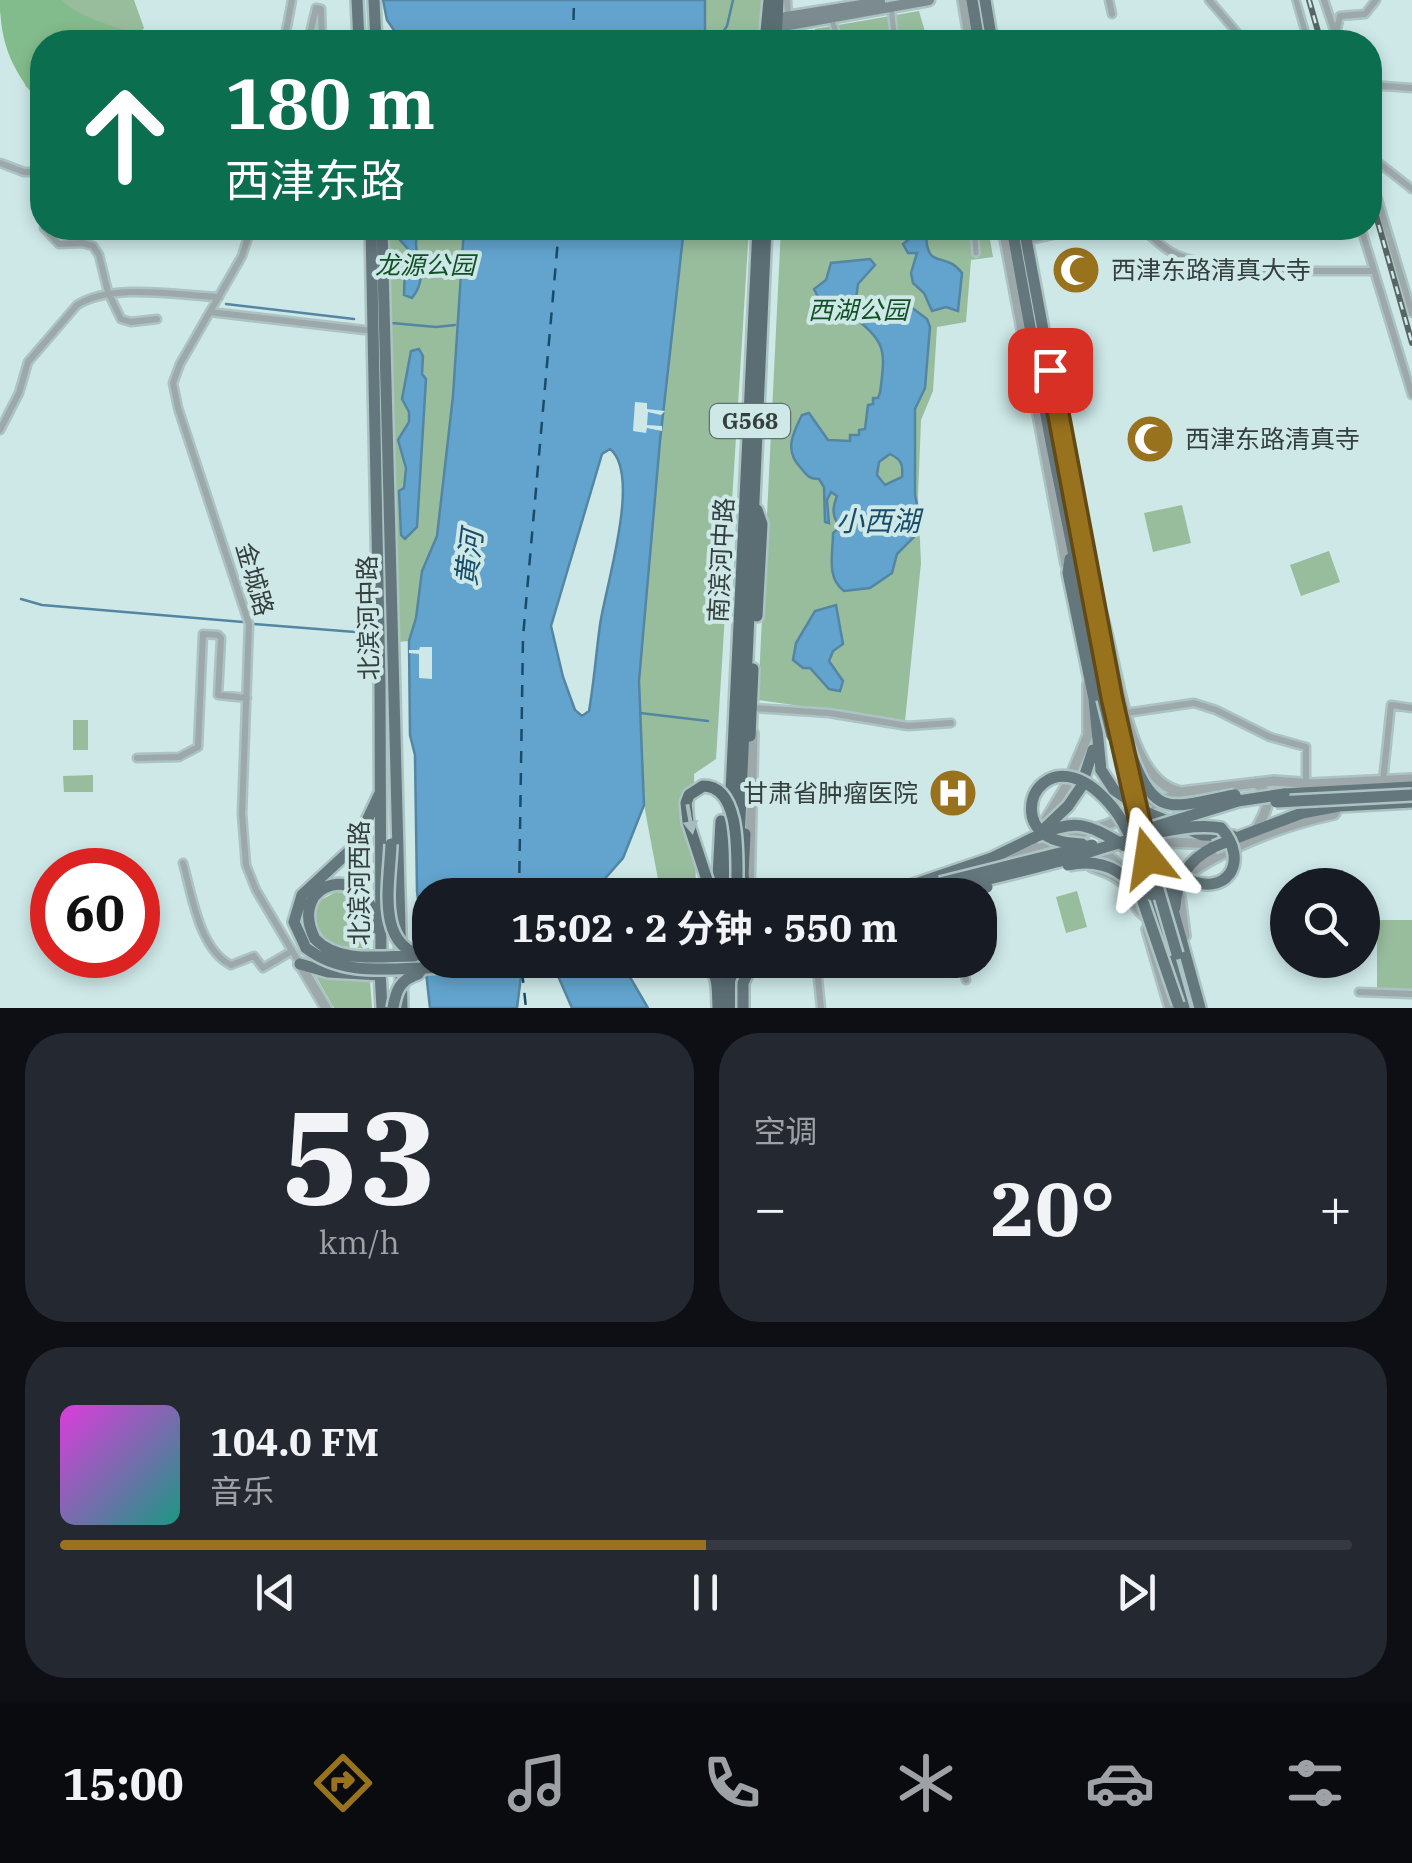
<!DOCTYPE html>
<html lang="zh">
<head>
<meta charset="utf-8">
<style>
  :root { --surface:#171b24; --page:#242831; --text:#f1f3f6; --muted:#9ea1a6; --line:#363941; --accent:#99721e }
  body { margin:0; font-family:"IBM Plex Serif","Noto Sans SC",serif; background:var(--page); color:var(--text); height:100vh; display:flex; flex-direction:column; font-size:38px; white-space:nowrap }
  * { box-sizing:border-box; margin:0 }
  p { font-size:32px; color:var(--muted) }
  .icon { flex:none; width:55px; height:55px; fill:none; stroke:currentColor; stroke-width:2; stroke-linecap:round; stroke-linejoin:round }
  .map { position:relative; height:1008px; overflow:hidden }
  .drawer { display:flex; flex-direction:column; gap:25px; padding:25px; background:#0d0f14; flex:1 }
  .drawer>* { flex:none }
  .top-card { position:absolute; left:30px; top:30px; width:1352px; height:210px; border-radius:40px; box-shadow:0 5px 15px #0003; background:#0b6e4f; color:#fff; overflow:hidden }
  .buttons { position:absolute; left:1270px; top:868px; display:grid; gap:20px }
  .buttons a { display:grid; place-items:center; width:110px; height:110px; border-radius:50%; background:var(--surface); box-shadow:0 5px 15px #0003; font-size:50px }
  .speed { position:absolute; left:30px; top:848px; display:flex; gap:20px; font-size:50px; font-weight:700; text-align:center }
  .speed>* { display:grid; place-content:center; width:130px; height:130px; border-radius:50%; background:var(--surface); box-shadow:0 5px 15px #0003; line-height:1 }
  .speed .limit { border:15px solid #d22; background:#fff; color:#111 }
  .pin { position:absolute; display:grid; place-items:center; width:85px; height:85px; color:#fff; margin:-42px; border-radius:20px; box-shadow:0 5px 15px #0006 }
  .me { position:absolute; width:110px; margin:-55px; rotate:345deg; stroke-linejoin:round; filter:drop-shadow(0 0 8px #0008) }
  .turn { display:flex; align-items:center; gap:35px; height:210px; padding:0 30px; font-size:45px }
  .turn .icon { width:130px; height:130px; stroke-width:2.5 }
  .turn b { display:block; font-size:70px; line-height:85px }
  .big { font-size:75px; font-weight:700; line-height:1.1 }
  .drawer .widget { flex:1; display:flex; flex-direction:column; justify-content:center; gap:15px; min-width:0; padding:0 35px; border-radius:40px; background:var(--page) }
  .drawer .dial { align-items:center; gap:0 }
  .dial b { font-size:130px; line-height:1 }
  .song { display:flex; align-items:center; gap:30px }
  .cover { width:120px; height:120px; border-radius:15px; background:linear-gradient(135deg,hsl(300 70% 55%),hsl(170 70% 35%)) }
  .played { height:10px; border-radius:5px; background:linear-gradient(90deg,var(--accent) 50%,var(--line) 50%) }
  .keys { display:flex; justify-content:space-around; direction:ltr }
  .heat { display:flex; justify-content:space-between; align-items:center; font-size:55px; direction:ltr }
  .drawer .tiles { flex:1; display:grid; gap:25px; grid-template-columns:1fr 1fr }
  .widget:last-child { grid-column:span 2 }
  .trip { position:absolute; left:412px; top:878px; width:585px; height:100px; border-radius:40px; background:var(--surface); box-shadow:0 5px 15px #0003; font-weight:700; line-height:100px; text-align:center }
  .menu { display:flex; height:160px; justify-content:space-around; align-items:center; background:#090b0e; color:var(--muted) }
  .menu .icon { width:70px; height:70px }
  .menu .selected { color:var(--accent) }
  .menu b { font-size:45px; color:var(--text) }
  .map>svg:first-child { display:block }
  .green { fill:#98bd9d }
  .forest { fill:#83bc8c }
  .water { fill:#62a4ce; stroke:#5486a3; stroke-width:2.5; fill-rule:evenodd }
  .pier { fill:#cde8e7 }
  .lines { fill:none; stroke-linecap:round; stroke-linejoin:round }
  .stream { stroke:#5486a3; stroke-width:2.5 }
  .ferry { stroke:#194c6a; stroke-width:2.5; stroke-dasharray:12 10; stroke-linecap:butt }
  .minor-tunnel { stroke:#aec6c5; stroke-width:6; stroke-dasharray:6 3; stroke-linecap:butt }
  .pedestrian-casing { stroke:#abc3c2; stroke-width:10 }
  .minor-casing { stroke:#abc3c2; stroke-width:11 }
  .tertiary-casing { stroke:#abc3c2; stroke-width:14 }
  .secondary-casing { stroke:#abc3c2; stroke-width:15 }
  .primary-casing { stroke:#abc3c2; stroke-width:16 }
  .trunk-casing { stroke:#abc3c2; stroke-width:16 }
  .pedestrian { stroke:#9da8ab; stroke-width:5 }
  .minor { stroke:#9da8ab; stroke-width:6 }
  .tertiary { stroke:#9da8ab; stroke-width:9 }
  .secondary { stroke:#7c8b90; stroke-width:10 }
  .primary { stroke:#64777c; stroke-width:11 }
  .trunk { stroke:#5a6e74; stroke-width:11 }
  .rail-casing { stroke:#576665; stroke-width:6 }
  .rail { stroke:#cde8e7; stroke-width:2.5; stroke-dasharray:8; stroke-linecap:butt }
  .primary-bridge-casing { stroke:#abc3c2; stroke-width:16; stroke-linecap:butt }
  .trunk-bridge-casing { stroke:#abc3c2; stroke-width:16; stroke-linecap:butt }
  .primary-bridge { stroke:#64777c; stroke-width:11 }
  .trunk-bridge { stroke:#5a6e74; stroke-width:11 }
  .oneway { fill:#a5bdbf }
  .route-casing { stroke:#634a14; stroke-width:25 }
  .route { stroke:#99721e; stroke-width:18 }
  .labels { text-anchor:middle; stroke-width:8; stroke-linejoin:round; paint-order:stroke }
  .shield { fill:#cde8e7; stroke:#627271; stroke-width:2.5 }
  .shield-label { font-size:22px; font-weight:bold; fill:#343f3e }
  .park-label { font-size:25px; font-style:italic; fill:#115124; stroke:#cde8e7 }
  .poi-label { font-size:25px; fill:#343f3e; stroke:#cde8e7; text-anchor:start }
  .street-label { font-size:25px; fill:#343f3e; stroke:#cde8e7 }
  .water-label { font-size:28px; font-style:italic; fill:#194c6a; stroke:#cde8e7 }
</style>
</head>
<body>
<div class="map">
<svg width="1412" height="1008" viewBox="0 0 1412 1008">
  <rect width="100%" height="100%" fill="#cde8e7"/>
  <!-- green -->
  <path class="green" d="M0,0H134L144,28L133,42H42V86L26,87L0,12Z
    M705,0H763L759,42H705Z
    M919,11L928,42H817L815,29Z
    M389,228H464L453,396L437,536L422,571L416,618L409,641L398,642Z
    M684,228H749L716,759L694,774L696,895H661L644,805L639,681L660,441Z
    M781,228H988L993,257L971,260L966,322L937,327L933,391L921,420L918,497L921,563L905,721L758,700Z
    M1182,505L1191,543L1153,552L1144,513Z
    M1329,551L1340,582L1301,596L1290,565Z
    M73,720H88V750H73Z
    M93,775V792H64L63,776Z
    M1077,891L1087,927L1066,933L1056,897Z
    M336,892C367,894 370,924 369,949L331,945C318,930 310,921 319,901Z
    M1377,920H1412V989H1377Z
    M314,973L370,981L372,1008H334Z"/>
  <!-- forest -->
  <path class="forest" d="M0,0H62C75,17 120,27 141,37L142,42H42V106C13,71 0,46 0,0Z"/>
  <!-- water -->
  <path class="water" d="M383,0H705V42H402L387,20Z
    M402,228H419C408,255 433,272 412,298L404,295L405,264L410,251L400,240Z
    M464,228H684L660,441L639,681L644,805L623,858L602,882V895H430V960H523L517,1008H430L417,891L415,755L410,735L409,641L416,618L422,571L437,536L453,396ZM610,449C642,474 605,588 600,625C596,654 594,682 589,711L582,716L575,710L563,677L551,626L602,454Z
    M921,229L926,231C926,273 944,249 962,273L958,311L946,307L932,311L924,293L913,283L911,273L917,253H908L903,244Z
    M870,259L875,265L858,284L855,306L868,317L888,309L911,307L927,319L930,327L925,388L915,409V495L920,519L917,534L897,554L892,573L870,588L844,591C826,578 833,554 833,533L840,527C832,516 832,509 837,496L831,492L827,500L829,523L825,522L824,487L819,479C808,479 807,475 800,467C784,450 793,433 802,415L809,413L828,440L850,441V435H859V430L865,429L868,405L873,404V398H878L880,393C886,348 886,342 850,314L836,315L822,305L814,289L826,280L831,263ZM890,454C902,460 903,464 902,477L885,485L877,475L879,462Z
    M419,349L423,356L422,374L426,379L417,527L405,539L401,535L399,491L404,488L406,468L398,440L409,422V412L402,399L411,351Z
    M836,605L843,644L833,651L829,661L843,681L840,691L829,689L810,668H803L793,660L796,643L815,611Z
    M551,960H620L648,1008H572Z"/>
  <!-- pier -->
  <path class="pier" d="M635,402L647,403V409L665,411L661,415L648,412L647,425L662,426V431L647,428L646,433L633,431Z
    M420,647H432V679L419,678V654L409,653V650H419Z"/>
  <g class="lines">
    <!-- stream -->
    <path class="stream" d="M716,42L727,26L733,0
      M226,304L354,319
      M392,323L436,327L455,325
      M21,599L42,605L243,622
      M254,624L368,633
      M640,713L708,721"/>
    <!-- ferry -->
    <path class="ferry" d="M573,42L574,0
      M519,895L523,637L559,228
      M522,971L526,1008"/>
    <!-- minor-tunnel -->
    <path class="minor-tunnel" d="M1062,233L1081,229"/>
    <!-- pedestrian casing -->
    <g class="pedestrian-casing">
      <path id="pedestrian" d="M1296,0L1308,42
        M831,17L839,42
        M890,42L894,33L891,7
        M974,228L976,253"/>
    </g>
    <!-- minor casing -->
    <g class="minor-casing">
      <path id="minor" d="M787,0L788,16
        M1109,0L1112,14
        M1209,0L1245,42
        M1324,0L1338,42
        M1336,33L1340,16L1365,14L1376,0
        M284,42L292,0
        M308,42L316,8L321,9L322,42
        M1370,85L1412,88
        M1370,156L1412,189
        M0,163L24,172H42
        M1370,173L1412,313
        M42,210V218
        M44,228L59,244L82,243L93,246L99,255L108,292L121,319L131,322L157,319
        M251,228L242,256L180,364L173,383L178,408L249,624L242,814L246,865L256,890L300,964
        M1140,228C1151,235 1159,245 1171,252C1211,274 1325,271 1373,271
        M1361,228L1412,395
        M1081,229L1086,228
        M1026,241L1062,233
        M210,312L373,331
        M0,430L19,393L28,362L77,305C113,283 177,295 219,297
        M753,708L829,713L908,726L951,723
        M1126,713L1194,703L1216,710L1270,737L1306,747V784
        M137,758L179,757L198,747L203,634L218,635L221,638L218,695L247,698
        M1383,781L1391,705L1412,708
        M183,863C192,895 199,949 231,965L254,956L263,968L292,951
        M1091,868C1106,874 1121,878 1129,893C1134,903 1133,908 1143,916
        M816,960L821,1008
        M962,960L966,980
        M1359,992L1412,994"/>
    </g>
    <!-- tertiary casing -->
    <g class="tertiary-casing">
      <path id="tertiary" d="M963,0L970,42
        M1003,228L1066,564
        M1096,597C1117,644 1121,778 1178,791
        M1256,783C1275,796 1266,812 1257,828
        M1039,831L1067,785L1088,735V684
        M1147,841L1216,844
        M1094,852L1107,854L1125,873
        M993,864L1028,848
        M1032,864L1027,849L1107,825L1181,792L1274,781L1312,784L1412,779
        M1186,878L1192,871C1236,844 1283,825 1334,814L1339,806
        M749,892L753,733
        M1180,897L1185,936
        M1147,929L1170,1008
        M300,964L326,1008"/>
    </g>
    <!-- secondary casing -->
    <g class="secondary-casing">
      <path id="secondary" d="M774,19L880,2
        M772,28L929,0"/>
    </g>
    <!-- primary casing -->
    <g class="primary-casing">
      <path id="primary" d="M357,0L359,42
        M374,0L376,42
        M972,0L979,42
        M985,0L992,42
        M371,228L380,685L381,975
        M382,228L402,1008
        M1012,228L1051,442L1103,699
        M1024,228L1112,699
        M1070,559L1068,573L1094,699L1101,770
        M1081,787L1093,750
        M1284,794L1412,787
        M1148,813L1202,835L1233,836
        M1226,842L1302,813L1339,806L1412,802
        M1155,870L1168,892L1200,1008
        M883,895L992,858L1035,837
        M1152,895L1184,1008
        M1175,907C1177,878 1188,860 1214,847
        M315,939C285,880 370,858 376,928
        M306,948L294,922L302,895L355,846L379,795
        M300,964L328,972L381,975
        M380,972L382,1008
        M418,974L423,968L684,960"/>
    </g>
    <!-- trunk casing -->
    <g class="trunk-casing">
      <path id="trunk" d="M765,42L769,0
        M776,42L778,0
        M757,616L762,524L757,510
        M750,736L753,669
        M745,834L743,874L746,895
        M739,841L766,228
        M717,895L721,821
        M726,895L758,228
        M727,960V1008
        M737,960L738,1008
        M679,961C718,963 717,972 718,1008"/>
    </g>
    <!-- pedestrian -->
    <use href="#pedestrian" class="pedestrian"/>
    <!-- minor -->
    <use href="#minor" class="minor"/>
    <!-- tertiary -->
    <use href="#tertiary" class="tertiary"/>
    <!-- secondary -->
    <use href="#secondary" class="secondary"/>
    <!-- primary -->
    <use href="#primary" class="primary"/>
    <!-- trunk -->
    <use href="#trunk" class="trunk"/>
    <!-- rail casing -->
    <g class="rail-casing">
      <path id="rail" d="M1309,0L1321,42
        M1370,194L1412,343"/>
    </g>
    <!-- rail -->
    <use href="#rail" class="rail"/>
    <!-- primary-bridge casing -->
    <g class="primary-bridge-casing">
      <path id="primary-bridge" d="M1103,699L1112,736
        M1112,699L1139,825L1177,954
        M1128,746C1155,822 1169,807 1235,795
        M1101,770L1114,790L1148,813
        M1276,802L1412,795
        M1046,827L1068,806L1081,787
        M1138,832L1238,801L1284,794
        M1035,837C1077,817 1087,824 1125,846
        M391,844C390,882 375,945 423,956
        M1082,844C1069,843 1055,842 1044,834C1008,806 1055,735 1114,809C1133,834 1141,867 1152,895
        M1214,847L1226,842
        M1068,865C1100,858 1124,869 1141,896L1178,1004
        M940,883L1092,845
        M936,892C976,882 1016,873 1056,862C1100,850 1179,819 1221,828C1251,862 1226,899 1185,878C1163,867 1151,845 1139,825
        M958,895L987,887
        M315,939C339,964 381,956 414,956
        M306,948C341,975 382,969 423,968
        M393,1008C396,990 400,980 418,974
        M743,1008V983L754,960"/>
    </g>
    <!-- trunk-bridge casing -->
    <g class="trunk-bridge-casing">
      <path id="trunk-bridge" d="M712,895L688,822L686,803L689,795L703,786C744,786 736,866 737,895"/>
    </g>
    <!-- primary-bridge -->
    <use href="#primary-bridge" class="primary-bridge"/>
    <!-- trunk-bridge -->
    <use href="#trunk-bridge" class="trunk-bridge"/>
  </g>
  <!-- one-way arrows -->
  <defs><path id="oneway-solid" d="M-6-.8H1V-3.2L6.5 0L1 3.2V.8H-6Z" transform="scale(2.5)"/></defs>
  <use class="oneway" href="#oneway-solid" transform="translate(690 819) rotate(80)"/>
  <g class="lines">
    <!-- route casing -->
    <g class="route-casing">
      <path id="route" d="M1050,370L1112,699L1148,858"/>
    </g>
    <!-- route -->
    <use href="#route" class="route"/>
  </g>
  <!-- icons -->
  <defs>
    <g id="mosque-disc" transform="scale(2.5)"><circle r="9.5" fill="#99721e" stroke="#cde8e7"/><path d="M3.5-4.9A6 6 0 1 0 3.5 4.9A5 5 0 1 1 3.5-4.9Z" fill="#fff"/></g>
    <g id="hospital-disc" transform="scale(2.5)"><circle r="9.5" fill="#99721e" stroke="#cde8e7"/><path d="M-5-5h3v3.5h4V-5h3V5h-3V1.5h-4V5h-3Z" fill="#fff"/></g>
  </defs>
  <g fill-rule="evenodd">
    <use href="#mosque-disc" x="1076" y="270"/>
    <use href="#mosque-disc" x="1150" y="439"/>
    <use href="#hospital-disc" x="953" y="793"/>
  </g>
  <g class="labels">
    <!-- shield labels -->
    <rect class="shield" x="710" y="404" width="80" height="34" rx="8"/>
    <g class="shield-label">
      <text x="750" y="429">G568</text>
    </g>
    <!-- park labels -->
    <g class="park-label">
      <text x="425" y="274">龙源公园</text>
      <text x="858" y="319">西湖公园</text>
    </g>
    <!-- poi labels -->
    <g class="poi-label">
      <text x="1111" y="279">西津东路清真大寺</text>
      <text x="1185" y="448">西津东路清真寺</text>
      <text x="918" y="802" text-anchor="end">甘肃省肿瘤医院</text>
    </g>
    <!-- street labels -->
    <g class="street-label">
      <text transform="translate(721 560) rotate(-87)" y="9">南滨河中路</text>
      <text transform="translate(255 579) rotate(74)" y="9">金城路</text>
      <text transform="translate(368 618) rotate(-91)" y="9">北滨河中路</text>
      <text transform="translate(359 883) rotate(-90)" y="9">北滨河西路</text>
    </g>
    <!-- water labels -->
    <g class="water-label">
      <text x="878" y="531">小西湖</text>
      <text transform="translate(469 558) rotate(-83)" y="10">黄河</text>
    </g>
  </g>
</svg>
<div class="buttons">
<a><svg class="icon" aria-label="search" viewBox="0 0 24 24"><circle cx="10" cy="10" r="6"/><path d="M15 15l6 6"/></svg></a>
</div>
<div class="speed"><div class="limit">60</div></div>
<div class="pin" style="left:1050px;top:370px;background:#d93025"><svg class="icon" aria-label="arrive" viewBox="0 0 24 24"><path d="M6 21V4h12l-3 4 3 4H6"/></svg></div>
<svg class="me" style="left:1148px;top:858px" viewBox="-20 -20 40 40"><path d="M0-17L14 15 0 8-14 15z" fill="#99721e" stroke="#fff" stroke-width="4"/></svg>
<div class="trip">15:02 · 2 分钟 · 550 m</div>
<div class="top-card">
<div class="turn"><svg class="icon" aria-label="ahead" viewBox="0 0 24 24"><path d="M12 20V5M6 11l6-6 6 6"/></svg><div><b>180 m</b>西津东路</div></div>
</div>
</div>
<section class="drawer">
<div class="tiles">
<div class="widget dial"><b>53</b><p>km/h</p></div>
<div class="widget"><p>空调</p>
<div class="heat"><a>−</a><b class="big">20°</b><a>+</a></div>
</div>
<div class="widget">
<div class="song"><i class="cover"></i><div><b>104.0 FM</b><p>音乐</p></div></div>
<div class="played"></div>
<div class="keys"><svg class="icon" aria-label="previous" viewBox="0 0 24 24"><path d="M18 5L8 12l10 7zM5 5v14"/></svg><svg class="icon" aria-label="pause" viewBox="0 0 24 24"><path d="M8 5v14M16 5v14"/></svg><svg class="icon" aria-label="next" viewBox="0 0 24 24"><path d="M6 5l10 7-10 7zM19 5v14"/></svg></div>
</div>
</div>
</section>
<nav class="menu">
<b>15:00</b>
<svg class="icon selected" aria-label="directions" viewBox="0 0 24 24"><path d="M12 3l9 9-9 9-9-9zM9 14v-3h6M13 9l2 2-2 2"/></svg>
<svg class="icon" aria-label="music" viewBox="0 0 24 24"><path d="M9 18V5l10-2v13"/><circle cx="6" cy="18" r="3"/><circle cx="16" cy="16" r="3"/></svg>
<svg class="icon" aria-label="phone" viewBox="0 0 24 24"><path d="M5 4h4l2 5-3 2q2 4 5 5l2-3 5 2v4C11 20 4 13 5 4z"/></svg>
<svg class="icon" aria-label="climate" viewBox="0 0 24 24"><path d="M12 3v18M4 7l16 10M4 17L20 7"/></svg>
<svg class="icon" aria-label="car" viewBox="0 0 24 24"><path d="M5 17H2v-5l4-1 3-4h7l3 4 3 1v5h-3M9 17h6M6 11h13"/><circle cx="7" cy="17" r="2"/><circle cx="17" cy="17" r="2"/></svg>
<svg class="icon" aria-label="filters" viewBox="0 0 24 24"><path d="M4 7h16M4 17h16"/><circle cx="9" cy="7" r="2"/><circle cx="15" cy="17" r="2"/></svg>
</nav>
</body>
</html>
